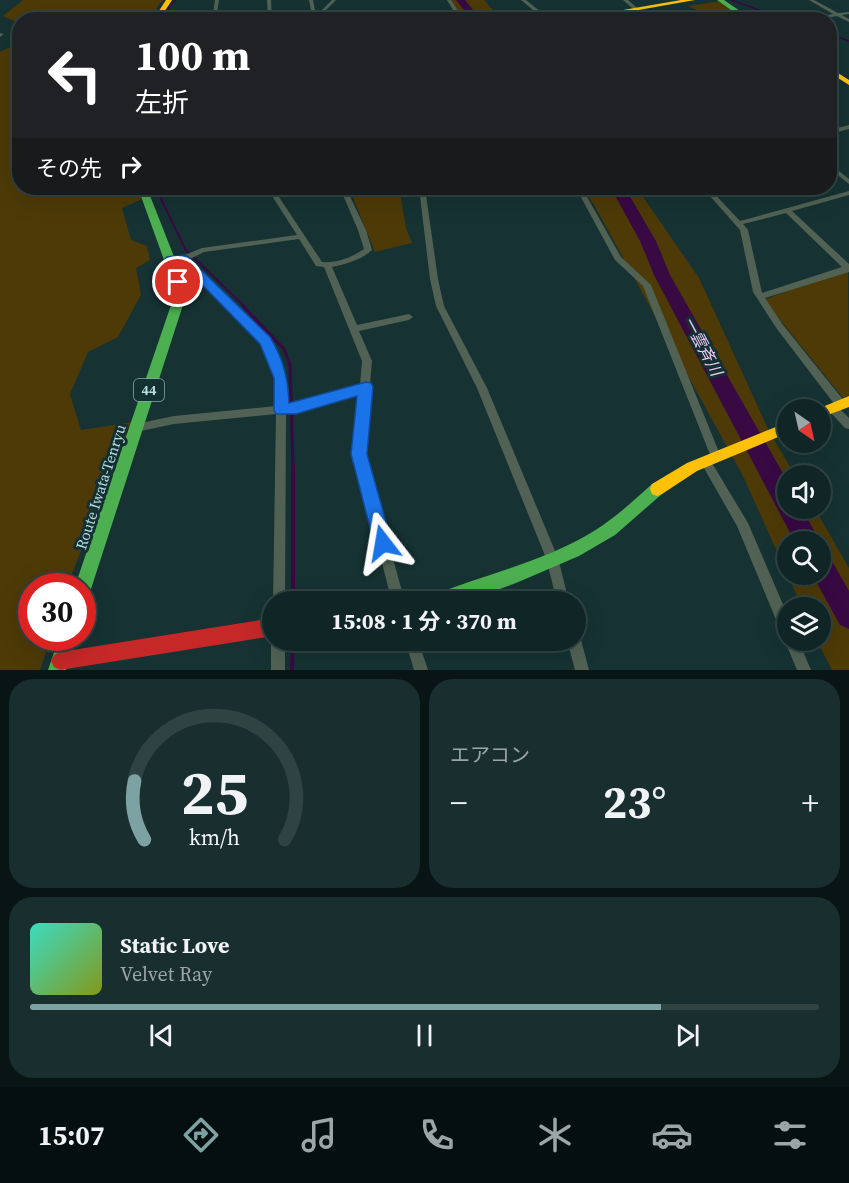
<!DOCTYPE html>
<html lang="ja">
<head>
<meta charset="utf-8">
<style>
  :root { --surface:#102626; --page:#192e2e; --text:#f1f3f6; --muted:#9ca5a7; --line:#304343; --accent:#7da2a3 }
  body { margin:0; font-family:"Source Serif 4","Noto Sans JP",serif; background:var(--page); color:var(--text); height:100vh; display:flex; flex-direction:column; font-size:22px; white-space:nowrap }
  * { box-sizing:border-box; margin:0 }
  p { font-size:20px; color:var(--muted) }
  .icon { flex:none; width:33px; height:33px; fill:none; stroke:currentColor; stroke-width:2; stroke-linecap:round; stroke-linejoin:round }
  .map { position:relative; height:670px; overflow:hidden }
  .details { display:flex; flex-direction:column; gap:9px; padding:9px; background:#091515; flex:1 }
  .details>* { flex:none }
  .hud { position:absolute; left:12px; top:12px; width:825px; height:183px; border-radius:24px; box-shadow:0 6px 24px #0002,0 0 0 2px var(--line); background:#202124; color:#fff; overflow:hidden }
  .needle { width:39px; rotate:146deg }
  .tools { position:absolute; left:777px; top:399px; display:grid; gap:12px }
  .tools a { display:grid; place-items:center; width:54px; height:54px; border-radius:50%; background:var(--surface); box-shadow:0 6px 24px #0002,0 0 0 2px var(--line); font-size:30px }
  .speed { position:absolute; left:18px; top:573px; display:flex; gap:12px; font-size:30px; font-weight:700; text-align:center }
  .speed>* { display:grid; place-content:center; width:78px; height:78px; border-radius:50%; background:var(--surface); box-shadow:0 6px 24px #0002,0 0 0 2px var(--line); line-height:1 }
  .speed .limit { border:9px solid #d22; background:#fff; color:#111 }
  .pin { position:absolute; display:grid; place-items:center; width:51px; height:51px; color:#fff; margin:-26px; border:3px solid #fff; border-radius:50%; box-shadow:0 2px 6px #0007 }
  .me { position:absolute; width:66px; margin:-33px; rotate:346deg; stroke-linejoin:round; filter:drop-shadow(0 0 4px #0008) }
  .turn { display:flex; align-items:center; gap:21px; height:126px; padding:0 24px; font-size:27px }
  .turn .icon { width:78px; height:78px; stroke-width:2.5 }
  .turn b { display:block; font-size:42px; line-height:51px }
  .then { display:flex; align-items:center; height:57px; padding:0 24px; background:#0003; gap:12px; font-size:22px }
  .big { font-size:45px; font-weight:700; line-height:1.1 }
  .details .card { flex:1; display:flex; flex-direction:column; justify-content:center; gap:9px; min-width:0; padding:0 21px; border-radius:24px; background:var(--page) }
  .details .dial { align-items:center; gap:0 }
  .dial svg { height:156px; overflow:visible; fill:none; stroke:var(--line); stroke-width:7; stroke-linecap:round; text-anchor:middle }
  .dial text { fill:var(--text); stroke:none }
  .song { display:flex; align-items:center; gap:18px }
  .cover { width:72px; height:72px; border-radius:9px; background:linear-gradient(135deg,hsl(170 70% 55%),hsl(70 70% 35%)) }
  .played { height:6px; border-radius:3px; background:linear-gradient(90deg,var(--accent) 80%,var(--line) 80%) }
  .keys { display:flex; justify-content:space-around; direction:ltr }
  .heat { display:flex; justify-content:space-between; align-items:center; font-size:33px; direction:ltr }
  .details .tiles { flex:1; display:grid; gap:9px; grid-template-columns:1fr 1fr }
  .card:last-child { grid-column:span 2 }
  .trip { position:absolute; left:262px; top:591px; width:324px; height:60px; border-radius:30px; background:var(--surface); box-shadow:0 6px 24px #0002,0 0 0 2px var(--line); font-weight:700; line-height:60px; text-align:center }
  .menu { display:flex; height:96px; justify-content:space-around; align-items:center; background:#060f0f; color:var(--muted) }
  .menu .icon { width:42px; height:42px }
  .menu .selected { color:var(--accent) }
  .menu b { font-size:27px; color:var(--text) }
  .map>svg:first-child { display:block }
  .green { fill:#4d3a07; fill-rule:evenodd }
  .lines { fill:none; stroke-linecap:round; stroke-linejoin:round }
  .stream-far3 { stroke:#390944; stroke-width:1.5 }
  .stream-far2 { stroke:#390944; stroke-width:2 }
  .stream-far1 { stroke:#390944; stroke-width:3 }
  .stream { stroke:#390944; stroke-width:4 }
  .river { fill:#390944; fill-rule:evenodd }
  .street { fill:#516254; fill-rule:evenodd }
  .fast { fill:#4caf50; fill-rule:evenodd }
  .slow { fill:#ffc107; fill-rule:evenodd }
  .jam { fill:#c62828; fill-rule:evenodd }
  .route { fill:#1a73e8; stroke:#114b97; stroke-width:1.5 }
  .labels { text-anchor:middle; stroke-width:6; stroke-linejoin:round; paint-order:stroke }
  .shield { fill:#143032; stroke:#85aaac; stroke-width:1.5 }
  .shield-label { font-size:14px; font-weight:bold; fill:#b5dee0 }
  .street-label { font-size:15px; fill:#b5dee0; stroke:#143032 }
  .water-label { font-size:16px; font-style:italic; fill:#ecc8f4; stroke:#143032 }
</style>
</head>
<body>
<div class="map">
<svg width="849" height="670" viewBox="0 0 849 670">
  <rect width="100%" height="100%" fill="#163233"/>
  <!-- green -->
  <path class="green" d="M23,0H164L158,5L153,19L20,20L19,23L3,16Z
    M447,0H484L501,19H461Z
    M722,1L738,11L710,16L688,6Z
    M19,43L20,188H136L142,199L122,208L131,240L147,246L150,260L136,268L141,295L118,337L88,352L70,394L81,430L133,422L67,586H32V638H51L40,670H0V52Z
    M349,188H399L406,228L412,243L375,252Z
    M581,188H637L699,278L769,431L795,475L788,476V508L815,509L849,568V670H832L817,641L820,640V608L802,607L743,476L593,203ZM788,542H820V574H788Z
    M848,268L849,395L843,398L764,300Z"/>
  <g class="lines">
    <!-- stream-far3 -->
    <path class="stream-far3" d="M731,0L787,20
      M165,20L168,8L176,0
      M830,34L849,41"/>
    <!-- stream-far2 -->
    <path class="stream-far2" d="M156,188L185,249L246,308"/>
    <!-- stream-far1 -->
    <path class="stream-far1" d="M244,307L284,349L290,365L293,469"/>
    <!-- stream -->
    <path class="stream" d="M293,467V602
      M292,670L293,640"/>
    <!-- river -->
    <path class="river" d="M456,0H465L481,20H472Z
      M611,188H625L656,241L670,275L788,482V508H802L820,542H795L654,275L640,241Z
      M820,552L829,556L849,591V629L840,625L812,574H820Z"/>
    <!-- street -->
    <path class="street" d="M215,0H219L216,20H212Z
      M267,0H271L272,20H268Z
      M309,0H313L317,20H313Z
      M332,0H336L322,14L325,20H320L318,14Z
      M447,0H451L464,20H459Z
      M521,0H526L551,20H545Z
      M623,0H628L651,20H646Z
      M809,0H814L838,13L849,12V14L842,15L849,19V22L837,16L814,20H799L833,14Z
      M0,33L4,34L0,37Z
      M849,125V129L830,134V130Z
      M830,164L849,179V184L830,169Z
      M267,188H273L322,262C337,263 351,258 364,249L358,230L340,188H346L366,230L372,250C361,260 346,264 332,267L357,325L409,314L413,317L409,320L359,331L372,361L364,454L405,602H392L354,454L359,393L296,412L286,413L285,602H273L276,414L174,424L136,432L132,431L131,428L132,425L136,424L174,416L276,406C276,380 275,366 262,343L181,262H171L167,259L171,256H182L202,248L297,235ZM299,239L316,266L324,267L362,361L360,385L296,404L286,405V378L276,351L268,339L188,260L204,252Z
      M419,188H425L438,279L444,306L487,388L558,558L569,602H557L546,558L477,388L436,306L430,279Z
      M576,188H582L621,257L651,285L721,457L720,460L716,462L712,460L711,457L643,286L615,260Z
      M703,188H709L740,221L849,191V195L792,211L849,264V272L765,298L783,325L845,402L846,405L845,408L840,409L849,418V429L845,428L829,411L828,408L829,405H835L777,329L753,292L740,230ZM786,213L842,267L762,293L748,230L743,224Z
      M705,456L709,458L748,523L788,616V640H798L811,670H797L737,526L700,461L701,458Z
      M576,634L579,635L581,640L589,670H575L567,640H576Z
      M273,636V640H285V670H271V640Z
      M405,640H418L428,670H414Z"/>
    <!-- fast -->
    <path class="fast" d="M717,0H724L753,20H745Z
      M138,188H147L184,282L183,305L90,592L88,598L82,600V586H75L171,305L172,282Z
      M657,482L662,484L664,489L662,494L615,535L579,556L516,583L464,602H429L431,596C485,574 544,562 594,531C615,518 633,501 652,484Z
      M59,638H77L66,670H48Z"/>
    <!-- slow -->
    <path class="slow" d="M166,0H172L159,20H153Z
      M681,0H695L582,20H565Z
      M830,68L849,80V85L830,73Z
      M849,396V407L820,418V410H815Z
      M788,422V433L697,471L662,494L657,496L652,494L650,489L652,484L687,463Z"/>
    <!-- jam -->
    <path class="jam" d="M273,618V636L60,670L54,667L51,661L54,655L60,652Z"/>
  </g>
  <!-- route -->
  <path class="route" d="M183,255L187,256L270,337C283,358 288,378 289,403L366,382L371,383L373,387L367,454L392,543L389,549L383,552L377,549L374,543L351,454L357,396L296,414H276L274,410V378L260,344L180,262L184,282L178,286L171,282L165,259L167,257Z"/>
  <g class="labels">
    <!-- shield labels -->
    <rect class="shield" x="134" y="379" width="30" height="22" rx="4.5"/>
    <g class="shield-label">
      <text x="149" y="395">44</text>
    </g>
    <!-- street labels -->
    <g class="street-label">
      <text transform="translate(101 487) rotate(-72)" y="5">Route Iwata-Tenryu</text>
    </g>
    <!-- water labels -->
    <g class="water-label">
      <text transform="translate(703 346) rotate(62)" y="6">一雲斉川</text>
    </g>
  </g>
</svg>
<div class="tools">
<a><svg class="needle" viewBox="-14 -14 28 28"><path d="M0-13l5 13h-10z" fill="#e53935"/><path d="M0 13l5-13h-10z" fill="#9ca5a7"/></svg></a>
<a><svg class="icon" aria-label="sound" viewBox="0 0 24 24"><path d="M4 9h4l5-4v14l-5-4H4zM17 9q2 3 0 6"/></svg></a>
<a><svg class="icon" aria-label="search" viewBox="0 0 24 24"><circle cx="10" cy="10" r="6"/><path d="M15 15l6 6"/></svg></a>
<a><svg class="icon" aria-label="layers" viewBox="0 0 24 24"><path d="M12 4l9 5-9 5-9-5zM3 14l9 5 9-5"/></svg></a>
</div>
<div class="speed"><div class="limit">30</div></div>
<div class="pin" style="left:178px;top:282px;background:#d93025"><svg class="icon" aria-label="arrive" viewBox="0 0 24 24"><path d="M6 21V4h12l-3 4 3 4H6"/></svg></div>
<svg class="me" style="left:383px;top:543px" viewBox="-20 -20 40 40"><path d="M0-17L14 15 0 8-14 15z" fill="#1a73e8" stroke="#fff" stroke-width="4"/></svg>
<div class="trip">15:08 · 1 分 · 370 m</div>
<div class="hud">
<div class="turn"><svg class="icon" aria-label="left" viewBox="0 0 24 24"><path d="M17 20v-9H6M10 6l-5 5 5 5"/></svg><div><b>100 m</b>左折</div></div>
<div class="then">その先<svg class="icon" aria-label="right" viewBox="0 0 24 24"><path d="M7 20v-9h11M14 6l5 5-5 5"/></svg></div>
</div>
</div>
<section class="details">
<div class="tiles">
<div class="card dial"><svg viewBox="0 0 100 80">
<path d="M14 69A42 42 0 1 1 86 69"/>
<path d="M14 69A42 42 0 0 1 9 39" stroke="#7da2a3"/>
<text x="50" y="56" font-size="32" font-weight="700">25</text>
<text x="50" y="72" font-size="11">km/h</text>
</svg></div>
<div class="card"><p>エアコン</p>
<div class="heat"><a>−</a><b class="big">23°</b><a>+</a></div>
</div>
<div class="card">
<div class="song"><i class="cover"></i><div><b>Static Love</b><p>Velvet Ray</p></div></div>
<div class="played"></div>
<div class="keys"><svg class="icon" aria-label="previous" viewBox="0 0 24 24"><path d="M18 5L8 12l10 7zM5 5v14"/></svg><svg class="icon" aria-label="pause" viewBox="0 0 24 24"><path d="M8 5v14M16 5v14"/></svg><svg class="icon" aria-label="next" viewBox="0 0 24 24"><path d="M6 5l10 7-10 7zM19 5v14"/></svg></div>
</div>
</div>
</section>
<nav class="menu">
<b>15:07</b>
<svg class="icon selected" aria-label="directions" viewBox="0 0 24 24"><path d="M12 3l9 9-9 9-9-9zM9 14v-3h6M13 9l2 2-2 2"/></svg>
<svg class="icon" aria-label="music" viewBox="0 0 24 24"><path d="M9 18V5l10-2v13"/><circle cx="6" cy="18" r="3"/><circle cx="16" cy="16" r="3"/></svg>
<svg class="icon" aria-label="phone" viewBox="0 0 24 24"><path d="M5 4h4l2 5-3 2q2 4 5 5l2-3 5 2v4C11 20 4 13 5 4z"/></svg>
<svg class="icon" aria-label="climate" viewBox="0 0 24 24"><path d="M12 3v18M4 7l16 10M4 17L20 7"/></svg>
<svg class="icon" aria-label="car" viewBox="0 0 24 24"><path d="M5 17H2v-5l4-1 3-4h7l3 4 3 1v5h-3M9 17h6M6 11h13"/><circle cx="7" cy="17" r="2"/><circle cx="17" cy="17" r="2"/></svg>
<svg class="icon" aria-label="filters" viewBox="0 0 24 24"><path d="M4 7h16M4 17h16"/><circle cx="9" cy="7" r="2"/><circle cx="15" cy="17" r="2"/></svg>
</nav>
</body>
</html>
